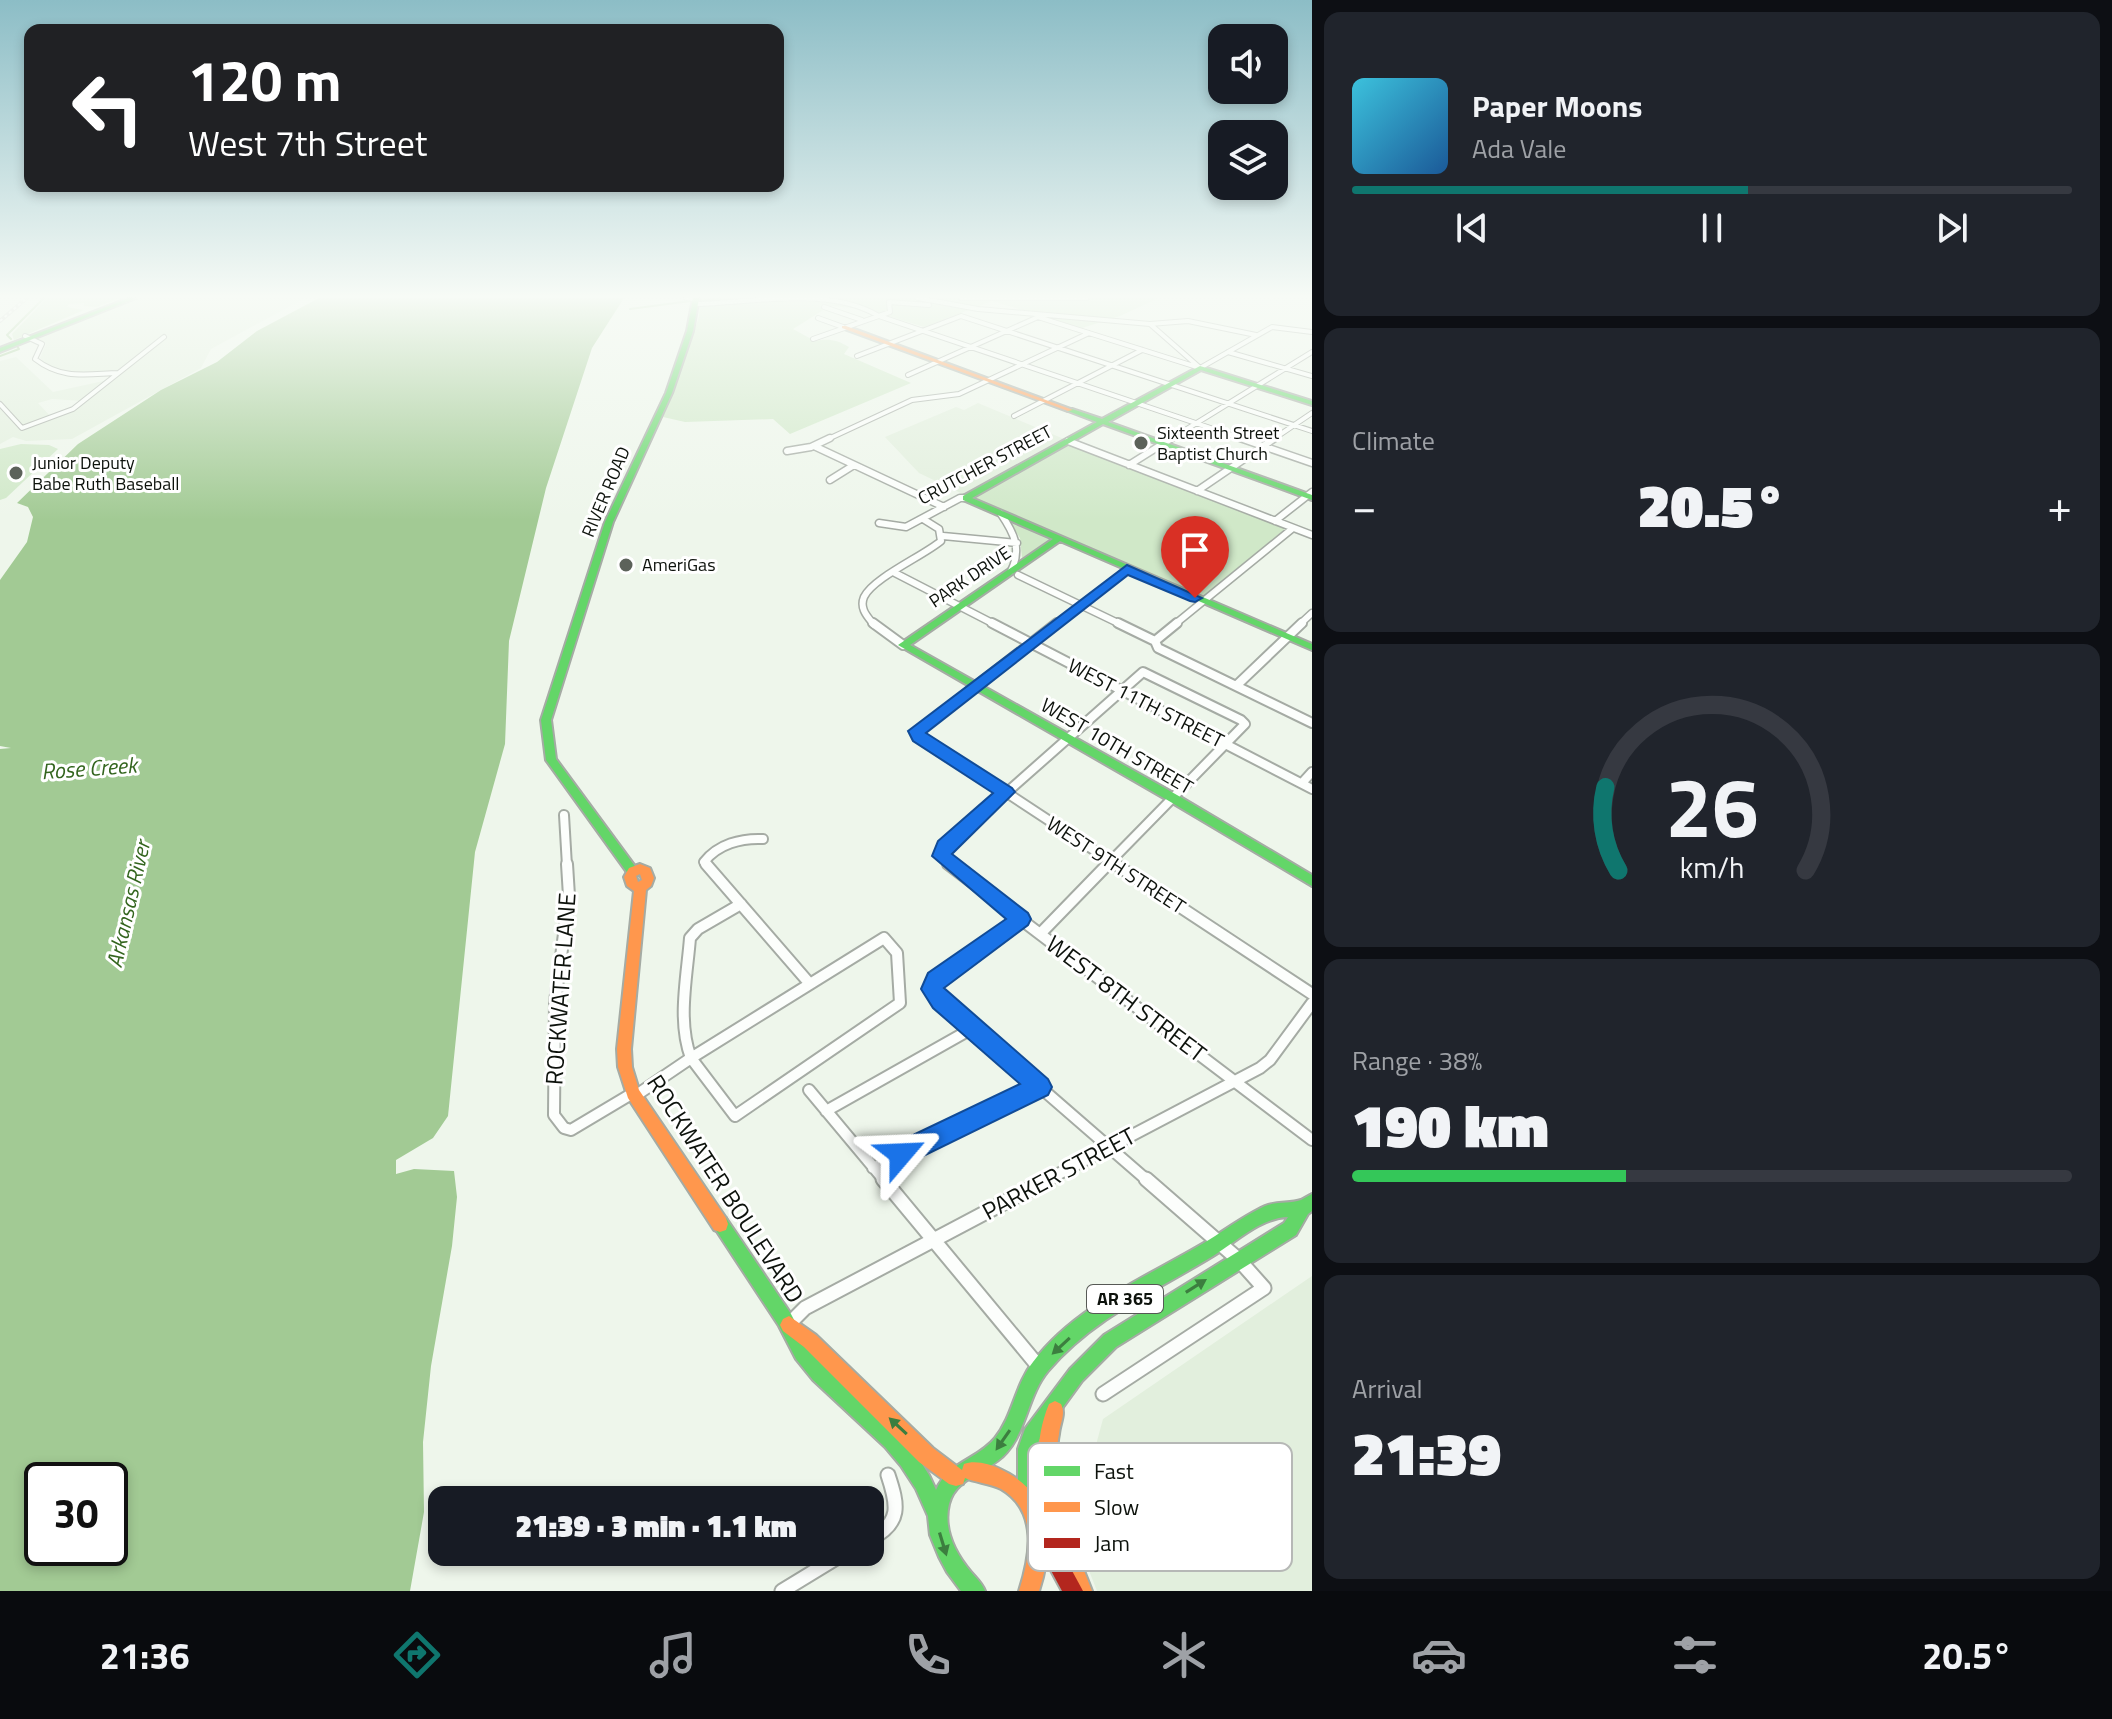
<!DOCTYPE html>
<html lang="en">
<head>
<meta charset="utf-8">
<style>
  :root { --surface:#171b24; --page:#20242c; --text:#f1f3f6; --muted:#9ea1a6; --line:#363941; --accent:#0f766e }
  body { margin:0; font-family:"Titillium Web",sans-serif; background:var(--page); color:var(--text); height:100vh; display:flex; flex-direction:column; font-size:30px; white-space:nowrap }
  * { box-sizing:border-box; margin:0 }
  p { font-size:26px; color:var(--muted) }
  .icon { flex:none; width:44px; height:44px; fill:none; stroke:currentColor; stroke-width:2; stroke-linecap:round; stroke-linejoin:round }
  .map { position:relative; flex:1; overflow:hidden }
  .side { display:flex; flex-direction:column; gap:12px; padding:12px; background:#0d0f14; width:800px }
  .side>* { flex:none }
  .banner { position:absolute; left:24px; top:24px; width:760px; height:168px; border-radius:16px; box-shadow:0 4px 12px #0003; background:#202124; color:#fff; overflow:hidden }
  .fabs { position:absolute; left:1208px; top:24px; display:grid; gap:16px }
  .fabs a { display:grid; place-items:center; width:80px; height:80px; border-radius:16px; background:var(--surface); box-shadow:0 4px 12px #0003; font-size:40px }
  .speed { position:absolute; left:24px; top:1462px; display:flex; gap:16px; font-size:40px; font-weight:700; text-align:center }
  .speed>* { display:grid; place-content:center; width:104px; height:104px; border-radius:50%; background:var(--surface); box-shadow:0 4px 12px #0003; line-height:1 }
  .speed .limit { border:4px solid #111; border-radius:12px; background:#fff; color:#111 }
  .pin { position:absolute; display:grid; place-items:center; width:68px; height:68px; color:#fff; margin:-82px -34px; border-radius:50% 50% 50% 0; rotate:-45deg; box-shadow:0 0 8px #0007 }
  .pin .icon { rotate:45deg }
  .me { position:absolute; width:88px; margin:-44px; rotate:64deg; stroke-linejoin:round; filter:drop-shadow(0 0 6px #0008) }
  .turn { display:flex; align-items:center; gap:28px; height:168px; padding:0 32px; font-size:36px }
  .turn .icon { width:104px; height:104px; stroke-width:2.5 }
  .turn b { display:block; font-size:56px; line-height:68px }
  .big { font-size:60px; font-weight:800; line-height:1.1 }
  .side .widget { flex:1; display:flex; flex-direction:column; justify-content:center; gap:12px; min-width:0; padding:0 28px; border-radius:16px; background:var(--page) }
  .side .dial { align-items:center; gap:0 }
  .dial svg { height:208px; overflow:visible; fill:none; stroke:var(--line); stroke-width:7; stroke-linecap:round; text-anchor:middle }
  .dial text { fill:var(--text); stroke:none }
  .song { display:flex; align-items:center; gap:24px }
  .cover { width:96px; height:96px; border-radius:12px; background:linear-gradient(135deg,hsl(190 70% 55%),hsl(210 70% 35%)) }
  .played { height:8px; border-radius:4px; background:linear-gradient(90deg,var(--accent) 55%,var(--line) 55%) }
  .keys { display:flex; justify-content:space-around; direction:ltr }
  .heat { display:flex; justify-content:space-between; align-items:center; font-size:44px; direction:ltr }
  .charge { height:12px; border-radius:6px; background:linear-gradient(90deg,#34c759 38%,var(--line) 0) }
  .trip { position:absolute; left:428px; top:1486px; width:456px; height:80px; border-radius:16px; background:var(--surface); box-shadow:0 4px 12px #0003; font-weight:800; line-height:80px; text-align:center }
  .menu { display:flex; height:128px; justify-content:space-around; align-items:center; background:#090b0e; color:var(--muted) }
  .menu .icon { width:56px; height:56px }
  .menu .selected { color:var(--accent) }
  .menu b { font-size:36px; color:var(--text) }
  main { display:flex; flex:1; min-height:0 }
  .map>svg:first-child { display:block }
  .built { fill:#e2efdd }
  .green { fill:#d0e8c8 }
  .water { fill:#a2ca94; fill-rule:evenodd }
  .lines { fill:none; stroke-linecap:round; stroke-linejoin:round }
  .stream { stroke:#a2ca94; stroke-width:2 }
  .street-far4-casing { stroke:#a5aba4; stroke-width:6 }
  .street-far3-casing { stroke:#a5aba4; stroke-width:9 }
  .street-far2-casing { stroke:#a5aba4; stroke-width:12 }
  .street-far1-casing { stroke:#a5aba4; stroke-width:14 }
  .street-casing { stroke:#a5aba4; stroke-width:17 }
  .fast-casing { stroke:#a5aba4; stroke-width:4 }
  .slow-casing { stroke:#a5aba4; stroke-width:4 }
  .jam-casing { stroke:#a5aba4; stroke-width:4 }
  .street-far4 { stroke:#fcfefc; stroke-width:4 }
  .street-far3 { stroke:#fcfefc; stroke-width:6 }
  .street-far2 { stroke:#fcfefc; stroke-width:8 }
  .street-far1 { stroke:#fcfefc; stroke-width:10 }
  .street { stroke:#fcfefc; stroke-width:13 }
  .fast { fill:#63d668; fill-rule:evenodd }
  .slow { fill:#ff974d; fill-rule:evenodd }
  .jam { fill:#b3261e; fill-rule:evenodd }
  .rail-casing { stroke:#c9cbc8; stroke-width:4 }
  .rail { stroke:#fff; stroke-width:2; stroke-dasharray:3; stroke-linecap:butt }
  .oneway { fill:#3c7e3f }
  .route { fill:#1a73e8; stroke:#114b97; stroke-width:2 }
  .poi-dot { fill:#5c625a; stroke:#fff; stroke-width:3 }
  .labels { text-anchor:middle; stroke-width:6; stroke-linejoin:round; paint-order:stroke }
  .far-poi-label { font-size:18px; fill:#0d120c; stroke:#fff; text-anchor:start }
  .far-street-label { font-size:18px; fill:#0d120c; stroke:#fff }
  .shield { fill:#fff; stroke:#565955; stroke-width:2 }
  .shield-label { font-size:18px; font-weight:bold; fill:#0d120c }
  .street-label { font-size:20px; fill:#0d120c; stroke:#fff }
  .water-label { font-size:22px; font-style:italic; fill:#33651e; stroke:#fff }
  .near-street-label { font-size:24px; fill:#0d120c; stroke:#fff }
  .key { fill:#fff; stroke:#b6b8b6; stroke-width:2 }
  .key-label { font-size:22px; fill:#0d120c }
</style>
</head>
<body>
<main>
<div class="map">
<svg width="1312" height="1591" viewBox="0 0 1312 1591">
  <rect width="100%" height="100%" fill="#eef6eb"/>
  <!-- built -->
  <path class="built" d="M136,298H305L211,349L201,368L72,439L26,441L13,437L0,444V361L16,357L53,392L108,380L83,401L52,399L38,403L53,419L69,412L159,343L154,342L117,371L83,373L52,370L40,358L46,344L37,337Z
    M978,403L1064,439L967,496L919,473L885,437L956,407L964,410Z
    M1312,1276V1591H1097L1073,1530L1103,1419Z"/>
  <!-- green -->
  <path class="green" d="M47,298H120L96,307L84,306V303L69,304L67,307L84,310L14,340L12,334Z
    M700,298H1159L1120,316L1082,328L992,301L924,327L865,309L819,305L825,309L793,329L815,341C828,338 838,340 849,347L844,354L911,383L790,434L773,419L685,422L663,417L699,317Z
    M21,444L49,445L58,449L6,498L0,500V449Z
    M1068,444L1286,528L1204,598L972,499Z
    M1014,522L1050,537V540L1022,558L1020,538L1010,523Z"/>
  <!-- water -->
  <path class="water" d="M319,298H624L592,348L546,488L509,641L505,744L475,852L448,1116L433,1138L396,1160V1174L414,1169L454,1171L457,1197L452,1246L431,1366L423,1442L424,1512L410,1591H0V749L11,748L0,746V580L27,542L33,517L28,507L17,503L78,444L161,390L217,362L257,331ZM42,1480H110V1548H42Z"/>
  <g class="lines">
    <!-- stream -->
    <path class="stream" d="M701,301L720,298
      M769,301H783
      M630,309L690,301
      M11,339L7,335L44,298
      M0,356L19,349L17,346"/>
    <!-- street-far4 casing -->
    <g class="street-far4-casing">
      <path id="street-far4" d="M686,298L696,299
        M918,298L978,309L1150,324L1199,367
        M961,298H1087
        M696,304C752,303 826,286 877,315
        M824,307L862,320
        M876,315L1246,440
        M818,318L843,327
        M1150,324L1188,321L1256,335
        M25,336L42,344L35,359C62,380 86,374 118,373
        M813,339L890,312L889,302L929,305
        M1228,352L1312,376
        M857,356L961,316L1312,431
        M1200,368L1272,327L1312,332
        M908,375L1038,317L1200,368
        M0,404L22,428L73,409L164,337
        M1014,416L1142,350
        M826,440L912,400L959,394L1089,333
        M1169,440L1312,352
        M1272,440L1312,413"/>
    </g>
    <!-- street-far3 casing -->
    <g class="street-far3-casing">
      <path id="street-far3" d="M1240,438L1312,463
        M1068,441L1312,535
        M814,446L944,507
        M787,451L811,447L830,438
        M1129,465L1172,438
        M830,480L854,465
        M1197,491L1275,438
        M1001,514C1014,533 1022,549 1011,571
        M1275,521L1312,492
        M879,523L906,527L960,498H966
        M943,536L1017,543
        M895,573L996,625
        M1018,575L1122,625
        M874,625C868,617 859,609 864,597C873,578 923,556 941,541L939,529L923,519
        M1055,625L1127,570
        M1174,625L1293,528
        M1299,625L1312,613"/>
    </g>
    <!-- street-far2 casing -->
    <g class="street-far2-casing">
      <path id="street-far2" d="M873,623L903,645
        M992,623L1312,789
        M1057,623L916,733L1118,866
        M1118,623L1155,641L1158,648L1312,723
        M1155,641L1177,623
        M1236,686L1302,623
        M1302,783L1312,772
        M564,815L567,866
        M708,866L704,862C718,844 741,838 763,839
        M951,866L941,856L945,847L1143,672L1241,720L1245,724L1106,866"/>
    </g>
    <!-- street-far1 casing -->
    <g class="street-far1-casing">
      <path id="street-far1" d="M567,864L569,896L555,1002L554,1115L564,1128L571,1130L633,1093
        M706,864L810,984
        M948,864L1040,934
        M1115,864L1312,994
        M1021,919L936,980L932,989L934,995L1148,1181
        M1040,934L1312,1140
        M1040,934L1108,864
        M884,938L897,953L900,1003L735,1116L691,1058Z
        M691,1058C677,1021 687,977 690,938L698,929L741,904
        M809,1090L885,1181
        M635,1096L691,1058
        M826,1111L973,1028
        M873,1168L1040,1087
        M1045,1181L1260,1068L1270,1060L1312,1003"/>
    </g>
    <!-- street casing -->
    <g class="street-casing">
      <path id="street" d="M883,1179L1039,1367
        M789,1324L805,1308L1049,1179
        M1103,1394L1264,1288L1239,1260L1146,1179
        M870,1539C902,1523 898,1505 888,1475
        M782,1591L846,1552"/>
    </g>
    <!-- fast casing -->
    <g class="fast-casing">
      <path id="fast" d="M129,298H136L0,352V348Z
        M693,298H699L693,331L672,393L613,522L551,720L556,759L637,869L639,872L637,875H629L546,760L541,720L605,522L666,393L687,331Z
        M1200,366L1312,401V405L1201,370L1108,422L1312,495V500L1103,424L972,498L1312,644V650L1060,541L910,645L1177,795L1312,875V886L1169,801L898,645L1053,539L963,500V496L1097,422L1068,411V409H1072L1102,419Z
        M1312,1194V1211L1308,1214L1296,1235L1116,1347L1082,1381L1039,1440C1035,1452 1035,1467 1036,1480C1038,1495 1050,1511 1044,1526L1037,1529L1030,1526L1018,1480V1449L1025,1429L1070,1369L1104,1335L1284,1223L1288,1217C1260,1218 1237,1241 1213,1256C1156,1291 1093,1318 1048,1371C1028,1395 1027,1429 1007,1452C991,1472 956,1476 949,1504C943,1529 955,1553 971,1572C976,1578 982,1583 985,1591H961L947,1572L939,1557L930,1535L928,1516L916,1489L901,1466L885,1447L813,1380L796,1359L779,1326L712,1224L714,1218L720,1216L726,1218L791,1314L808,1347L844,1386L898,1434L915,1453L929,1475L936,1490C949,1461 977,1460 995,1438C1013,1416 1015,1385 1033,1362C1074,1308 1140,1280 1197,1247C1220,1234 1241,1217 1265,1206C1277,1201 1290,1204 1301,1200C1305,1198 1308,1196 1312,1194Z"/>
    </g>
    <!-- slow casing -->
    <g class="slow-casing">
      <path id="slow" d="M842,326H846L1073,410L1068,411L842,328Z
        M640,864L650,868L654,878L651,886L646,890L631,1049L632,1067L639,1090L726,1218L728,1224L726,1230L720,1232L714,1230L628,1098L618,1067L617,1049L634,891L627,886L624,877L629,868ZM640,874L642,880L638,882L636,876Z
        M789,1316L816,1335L933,1448L962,1470L964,1464C975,1460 990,1464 1000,1469C1053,1493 1055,1541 1039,1591H1019C1030,1557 1039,1511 1001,1489C989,1483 977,1483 965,1478L963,1484L956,1486L949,1484L919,1462L804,1347L783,1331L780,1325L783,1319Z
        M1055,1401L1061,1404C1066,1414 1060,1423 1059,1434C1056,1448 1057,1463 1058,1478C1061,1517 1078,1555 1092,1591H1072C1050,1532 1023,1466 1049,1404Z"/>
    </g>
    <!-- jam casing -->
    <g class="jam-casing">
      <path id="jam" d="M1044,1529L1051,1532L1083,1591H1062L1034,1539L1037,1532Z"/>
    </g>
    <!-- street-far4 -->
    <use href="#street-far4" class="street-far4"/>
    <!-- street-far3 -->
    <use href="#street-far3" class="street-far3"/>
    <!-- street-far2 -->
    <use href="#street-far2" class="street-far2"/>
    <!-- street-far1 -->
    <use href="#street-far1" class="street-far1"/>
    <!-- street -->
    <use href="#street" class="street"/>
    <!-- fast -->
    <use href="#fast" class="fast"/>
    <!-- slow -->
    <use href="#slow" class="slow"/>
    <!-- jam -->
    <use href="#jam" class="jam"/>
    <!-- rail casing -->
    <g class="rail-casing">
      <path id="rail" d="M0,321L27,298"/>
    </g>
    <!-- rail -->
    <use href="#rail" class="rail"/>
  </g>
  <!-- one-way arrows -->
  <defs><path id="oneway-solid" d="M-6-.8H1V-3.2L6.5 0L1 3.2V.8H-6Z" transform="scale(2)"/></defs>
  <g class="oneway">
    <use href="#oneway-solid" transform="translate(1196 1286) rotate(-32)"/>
    <use href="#oneway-solid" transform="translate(1061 1346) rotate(137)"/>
    <use href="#oneway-solid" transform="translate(898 1426) rotate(-137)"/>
    <use href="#oneway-solid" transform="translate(1003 1440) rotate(125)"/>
    <use href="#oneway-solid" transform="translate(943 1544) rotate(73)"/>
  </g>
  <!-- sky -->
  <linearGradient id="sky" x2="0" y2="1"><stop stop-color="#8cbdc6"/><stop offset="0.57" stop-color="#f7fbf6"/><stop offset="1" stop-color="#f7fbf6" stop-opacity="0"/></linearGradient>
  <rect width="1312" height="520" fill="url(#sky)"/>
  <!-- route -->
  <path class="route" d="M1127,565L1202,598L1195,602L1190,601L1128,575L926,733L1012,788L1015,792L952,854L1028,913L1031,919L1028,925L944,988L1048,1079L1052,1087L1048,1095L901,1167L892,1163L889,1154L892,1145L1020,1084L933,1008L921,989L928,973L1006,919L932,856L938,841L993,793L913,741L908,731Z"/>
  <!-- markers -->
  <g class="poi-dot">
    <circle cx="1141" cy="443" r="8"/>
    <circle cx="16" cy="473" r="8"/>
    <circle cx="626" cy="565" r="8"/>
  </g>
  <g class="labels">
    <!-- far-poi labels -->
    <g class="far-poi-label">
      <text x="1157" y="439">Sixteenth Street<tspan x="1157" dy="21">Baptist Church</tspan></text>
      <text x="32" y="469">Junior Deputy<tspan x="32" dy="21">Babe Ruth Baseball</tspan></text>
      <text x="642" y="571">AmeriGas</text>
    </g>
    <!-- far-street labels -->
    <g class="far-street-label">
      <text transform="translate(985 465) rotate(-28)" y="6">CRUTCHER STREET</text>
      <text transform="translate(606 492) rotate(-67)" y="6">RIVER ROAD</text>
      <text transform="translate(970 577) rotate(-34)" y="6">PARK DRIVE</text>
    </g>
    <!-- shield labels -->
    <rect class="shield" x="1087" y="1285" width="76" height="28" rx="6"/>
    <g class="shield-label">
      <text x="1125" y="1305">AR 365</text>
    </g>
    <!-- street labels -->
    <g class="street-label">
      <text transform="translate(1146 703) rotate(27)" y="7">WEST 11TH STREET</text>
      <text transform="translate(1117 746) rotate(30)" y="7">WEST 10TH STREET</text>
      <text transform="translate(1116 865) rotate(33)" y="7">WEST 9TH STREET</text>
    </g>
    <!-- water labels -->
    <g class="water-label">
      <text transform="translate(89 768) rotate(-4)" y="8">Rose Creek</text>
      <text transform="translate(128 904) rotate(-77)" y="8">Arkansas River</text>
    </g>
    <!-- near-street labels -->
    <g class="near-street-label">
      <text transform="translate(561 989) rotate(-86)" y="8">ROCKWATER LANE</text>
      <text transform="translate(1126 999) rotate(37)" y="8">WEST 8TH STREET</text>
      <text transform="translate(1059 1174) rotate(-28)" y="8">PARKER STREET</text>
      <text transform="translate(725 1189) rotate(57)" y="8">ROCKWATER BOULEVARD</text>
    </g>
  </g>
  <!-- legend -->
  <rect x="1028" y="1443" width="264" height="128" rx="12" class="key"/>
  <rect x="1044" y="1466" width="36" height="10" fill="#63d668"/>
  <rect x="1044" y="1502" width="36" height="10" fill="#ff974d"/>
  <rect x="1044" y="1538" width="36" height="10" fill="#b3261e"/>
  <g class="key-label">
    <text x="1094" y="1479">Fast</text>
    <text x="1094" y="1515">Slow</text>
    <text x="1094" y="1551">Jam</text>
  </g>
</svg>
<div class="fabs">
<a><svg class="icon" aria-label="sound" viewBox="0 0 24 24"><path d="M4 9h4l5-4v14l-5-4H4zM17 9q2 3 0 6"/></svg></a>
<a><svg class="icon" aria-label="layers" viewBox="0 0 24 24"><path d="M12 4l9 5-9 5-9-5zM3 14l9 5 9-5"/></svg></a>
</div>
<div class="speed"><div class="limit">30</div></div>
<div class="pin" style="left:1195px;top:598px;background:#d93025"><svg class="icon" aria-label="arrive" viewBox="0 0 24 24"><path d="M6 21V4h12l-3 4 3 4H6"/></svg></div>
<svg class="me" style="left:901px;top:1154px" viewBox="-20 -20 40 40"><path d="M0-17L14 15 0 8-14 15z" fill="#1a73e8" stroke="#fff" stroke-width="4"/></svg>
<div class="trip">21:39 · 3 min · 1.1 km</div>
<div class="banner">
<div class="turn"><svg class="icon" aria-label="left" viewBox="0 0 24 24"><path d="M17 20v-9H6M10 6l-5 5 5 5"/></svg><div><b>120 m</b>West 7th Street</div></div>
</div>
</div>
<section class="side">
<div class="widget">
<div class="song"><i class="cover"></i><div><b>Paper Moons</b><p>Ada Vale</p></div></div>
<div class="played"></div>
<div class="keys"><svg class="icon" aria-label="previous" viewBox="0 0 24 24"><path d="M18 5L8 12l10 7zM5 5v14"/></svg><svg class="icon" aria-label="pause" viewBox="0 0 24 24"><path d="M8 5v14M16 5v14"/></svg><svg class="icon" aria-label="next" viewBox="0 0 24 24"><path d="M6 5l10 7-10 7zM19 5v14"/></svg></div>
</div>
<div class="widget"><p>Climate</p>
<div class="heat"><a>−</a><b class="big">20.5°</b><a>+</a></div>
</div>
<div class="widget dial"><svg viewBox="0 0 100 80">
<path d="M14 69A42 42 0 1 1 86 69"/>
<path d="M14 69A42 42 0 0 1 9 37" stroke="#0f766e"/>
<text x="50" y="56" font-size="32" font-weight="700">26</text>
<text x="50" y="72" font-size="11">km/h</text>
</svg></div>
<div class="widget"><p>Range · 38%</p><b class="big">190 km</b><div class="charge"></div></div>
<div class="widget"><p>Arrival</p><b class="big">21:39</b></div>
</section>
</main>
<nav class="menu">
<b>21:36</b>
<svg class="icon selected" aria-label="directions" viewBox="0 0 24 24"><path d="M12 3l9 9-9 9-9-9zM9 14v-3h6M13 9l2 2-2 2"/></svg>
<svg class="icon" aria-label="music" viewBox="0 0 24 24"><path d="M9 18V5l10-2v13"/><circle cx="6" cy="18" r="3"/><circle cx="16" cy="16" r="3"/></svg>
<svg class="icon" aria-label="phone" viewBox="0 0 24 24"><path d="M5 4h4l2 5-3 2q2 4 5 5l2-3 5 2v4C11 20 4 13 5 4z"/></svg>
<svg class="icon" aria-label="climate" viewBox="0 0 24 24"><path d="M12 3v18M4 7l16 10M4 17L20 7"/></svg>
<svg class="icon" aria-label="car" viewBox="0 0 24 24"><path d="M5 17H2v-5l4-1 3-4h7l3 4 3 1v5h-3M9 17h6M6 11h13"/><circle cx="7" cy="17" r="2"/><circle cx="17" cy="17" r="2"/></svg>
<svg class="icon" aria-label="filters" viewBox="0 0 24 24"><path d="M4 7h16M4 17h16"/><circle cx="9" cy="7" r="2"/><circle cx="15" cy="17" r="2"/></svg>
<b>20.5°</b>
</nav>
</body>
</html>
